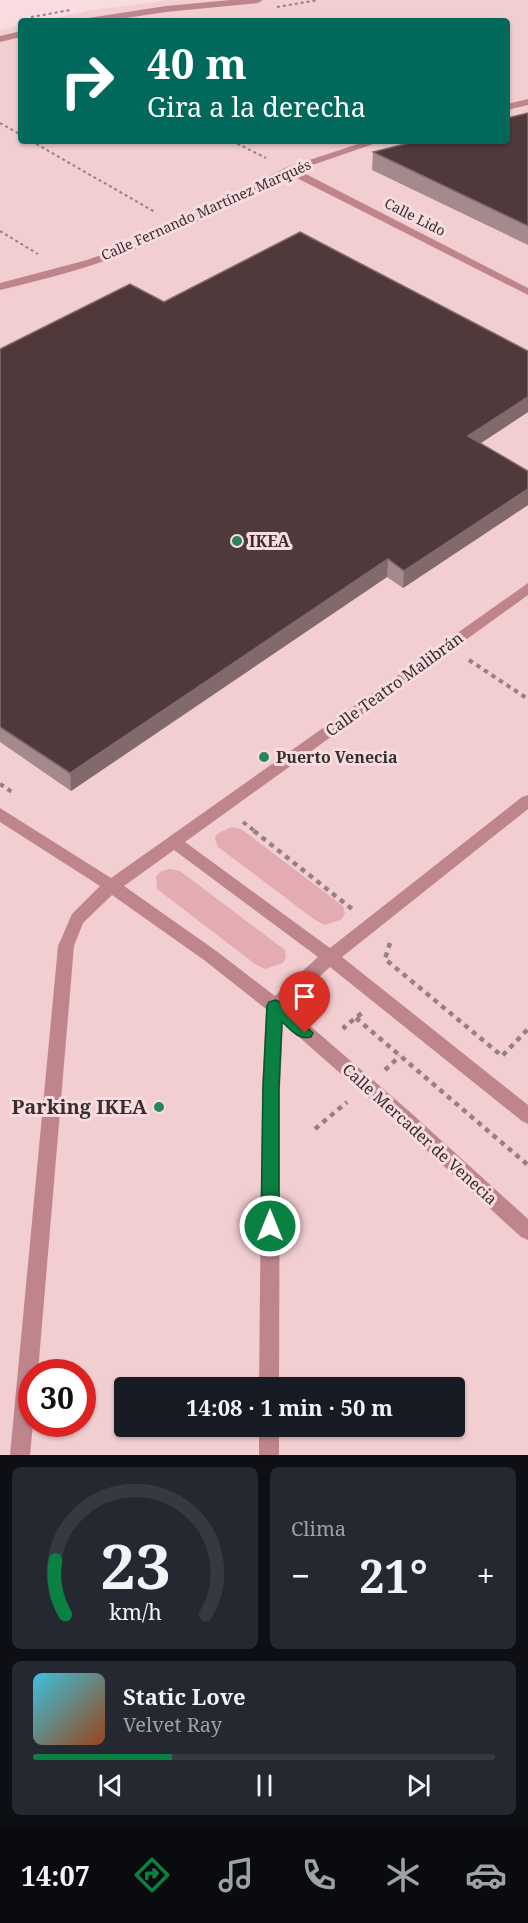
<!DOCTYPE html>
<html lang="es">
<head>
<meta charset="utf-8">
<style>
  :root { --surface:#171b24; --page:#242831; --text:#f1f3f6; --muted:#9ea1a6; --line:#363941; --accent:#0b8043 }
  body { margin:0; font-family:"Noto Serif",serif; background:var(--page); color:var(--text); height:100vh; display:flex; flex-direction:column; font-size:22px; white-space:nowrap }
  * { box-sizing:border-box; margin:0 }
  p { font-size:20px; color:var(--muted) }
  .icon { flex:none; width:33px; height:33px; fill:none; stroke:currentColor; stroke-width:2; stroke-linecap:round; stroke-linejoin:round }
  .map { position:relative; height:1455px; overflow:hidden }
  .sheet { display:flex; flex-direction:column; gap:12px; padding:12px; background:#0d0f14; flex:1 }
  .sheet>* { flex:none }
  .hud { position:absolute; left:18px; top:18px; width:492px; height:126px; border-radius:6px; box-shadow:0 2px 4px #0004; background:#00695c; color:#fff; overflow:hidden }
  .speed { position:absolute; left:18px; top:1359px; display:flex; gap:12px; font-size:30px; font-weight:700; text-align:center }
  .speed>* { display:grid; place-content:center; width:78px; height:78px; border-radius:50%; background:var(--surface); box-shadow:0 2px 4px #0004; line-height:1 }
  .speed .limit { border:9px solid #d22; background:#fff; color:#111 }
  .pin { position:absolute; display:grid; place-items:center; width:51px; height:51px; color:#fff; margin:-62px -26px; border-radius:50% 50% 50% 0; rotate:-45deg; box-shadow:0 0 6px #0007 }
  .pin .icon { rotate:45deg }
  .me { position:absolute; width:66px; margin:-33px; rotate:0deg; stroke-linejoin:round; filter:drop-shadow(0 0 4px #0008) }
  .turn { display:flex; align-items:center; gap:21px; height:126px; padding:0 30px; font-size:27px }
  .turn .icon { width:78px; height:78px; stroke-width:2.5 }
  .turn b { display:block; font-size:42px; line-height:51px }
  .big { font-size:45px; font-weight:700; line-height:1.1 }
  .sheet .card { flex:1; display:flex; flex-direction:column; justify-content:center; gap:9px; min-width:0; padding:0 21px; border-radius:9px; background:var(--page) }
  .sheet .dial { align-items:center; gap:0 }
  .dial svg { height:156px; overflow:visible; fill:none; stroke:var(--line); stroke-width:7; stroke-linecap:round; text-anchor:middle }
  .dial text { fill:var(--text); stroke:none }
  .song { display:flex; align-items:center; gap:18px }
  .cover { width:72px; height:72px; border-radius:9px; background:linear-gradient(135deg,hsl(190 70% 55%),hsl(20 70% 35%)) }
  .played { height:6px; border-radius:3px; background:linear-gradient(90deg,var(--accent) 30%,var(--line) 30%) }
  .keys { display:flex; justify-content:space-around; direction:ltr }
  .heat { display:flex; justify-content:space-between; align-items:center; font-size:33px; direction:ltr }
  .sheet .tiles { flex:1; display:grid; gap:12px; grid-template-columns:1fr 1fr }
  .card:last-child { grid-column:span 2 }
  .trip { position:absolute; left:114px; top:1377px; width:351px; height:60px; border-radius:6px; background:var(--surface); box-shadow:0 2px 4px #0004; font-weight:700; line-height:60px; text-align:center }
  .tab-bar { display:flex; height:96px; justify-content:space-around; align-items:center; background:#090b0e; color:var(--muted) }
  .tab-bar .icon { width:42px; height:42px }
  .tab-bar .on { color:var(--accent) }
  .tab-bar b { font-size:27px; color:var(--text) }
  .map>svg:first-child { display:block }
  .built { fill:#f2ced1; fill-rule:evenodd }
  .green { fill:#e3acb2 }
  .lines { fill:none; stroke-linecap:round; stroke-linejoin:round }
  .path-far2 { stroke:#958183; stroke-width:2; stroke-dasharray:3 3; stroke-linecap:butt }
  .path-far1 { stroke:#958183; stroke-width:4; stroke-dasharray:4.5 4.5; stroke-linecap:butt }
  .path { stroke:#958183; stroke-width:4.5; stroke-dasharray:5 5; stroke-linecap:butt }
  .minor { fill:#bf858c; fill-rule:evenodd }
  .wall { fill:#a48a8d }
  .shaded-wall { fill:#826a6c }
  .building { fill:#4f393b; stroke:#826a6c; stroke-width:1.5 }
  .route { fill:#0b8043; stroke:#07532c; stroke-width:1.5 }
  .poi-dot { fill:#26855d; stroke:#f9dcdf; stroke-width:2 }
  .labels { text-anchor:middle; stroke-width:6; stroke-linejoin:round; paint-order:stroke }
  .far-street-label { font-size:14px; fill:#392e2f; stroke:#f9dcdf }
  .poi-label { font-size:16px; font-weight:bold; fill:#392e2f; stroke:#f9dcdf; text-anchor:start }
  .street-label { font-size:16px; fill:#392e2f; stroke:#f9dcdf }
  .near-poi-label { font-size:20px; font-weight:bold; fill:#392e2f; stroke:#f9dcdf; text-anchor:end }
</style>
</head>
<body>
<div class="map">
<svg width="528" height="1455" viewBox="0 0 528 1455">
  <rect width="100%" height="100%" fill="#f9dcdf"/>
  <!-- built -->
  <path class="built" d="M170,0H528V1455H0V30L21,25V141H507V21H41L92,10ZM32,1372H82V1424H32ZM124,1388H454V1426H124Z"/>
  <!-- green -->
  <path class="green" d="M231,827L241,829L343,906L345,913L342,919L325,925L315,920L218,847L215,839L217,834Z
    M170,869L180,871L285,950L286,957L283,963L265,969L255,964L157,889L156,876L162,871Z"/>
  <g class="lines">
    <!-- path-far2 -->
    <path class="path-far2" d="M277,7L318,0
      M31,17L71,10
      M0,123L21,135
      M31,141L155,212
      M232,141L266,158
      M0,231L38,254"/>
    <!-- path-far1 -->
    <path class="path-far1" d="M469,660L528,699
      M0,784L12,792
      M243,822L256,832"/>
    <!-- path -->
    <path class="path" d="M254,831L352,909
      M390,943L385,959L502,1056L528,1029
      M356,1018L528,1165
      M346,1029L344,1027L362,1013
      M385,1070L400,1056
      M315,1129L347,1102"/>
    <!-- minor -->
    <path class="minor" d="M230,0H263L258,3L166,12L106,21H83L88,18L166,6Z
      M21,31V37L0,42V36Z
      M528,99V105L507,110V104Z
      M367,141H382L298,170L528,288V295L289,174C239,200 189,228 136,249C93,267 46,279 0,290V283L87,260L128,245L175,224L285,168Z
      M528,583V595L185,842L330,948L522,797L528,795V809L342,957L528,1105V1124L522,1121L330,967L287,1006L410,1112L528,1219V1240L521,1237L397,1123L283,1023L280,1088L279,1388H259L262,1088L266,1009L204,960L112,895L83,923L74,946L38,1372H32L33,1424L30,1455H10L58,946L72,914L100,886L0,822V808L111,878ZM174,850L318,957L275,996L215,950L124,886Z
      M259,1426H279V1455H259Z"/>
  </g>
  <!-- wall -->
  <path class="wall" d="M528,113V245L372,170L373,152Z
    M164,302L528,351V412L480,443L528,471V505L403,588L387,577L71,791L0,742V349Z"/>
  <!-- shaded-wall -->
  <path class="shaded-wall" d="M528,397V412L466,453L468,436Z
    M528,489V505L403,588L404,571Z
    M388,559L387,577L71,791L70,773Z"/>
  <!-- building -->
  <path class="building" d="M528,113V226L373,152L417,141H507V118Z
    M300,232L528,351V397L468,436L528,471V489L404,571L388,559L70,773L0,727V349L130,284L164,302Z"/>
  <!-- route -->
  <path class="route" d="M275,1000L280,1002L313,1033L311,1037C299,1041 290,1029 282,1022L279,1088V1226L276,1232L270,1234L264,1232L261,1226L263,1088L267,1006L269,1002Z"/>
  <!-- markers -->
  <g class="poi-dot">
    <circle cx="237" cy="541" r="6"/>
    <circle cx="264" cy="757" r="6"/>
    <circle cx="159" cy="1107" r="6"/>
  </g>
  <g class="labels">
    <!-- far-street labels -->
    <g class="far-street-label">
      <text transform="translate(206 210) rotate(-24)" y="5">Calle Fernando Martínez Marqués</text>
      <text transform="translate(415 217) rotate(27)" y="5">Calle Lido</text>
    </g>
    <!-- poi labels -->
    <g class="poi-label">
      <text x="249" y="547">IKEA</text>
      <text x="276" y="763">Puerto Venecia</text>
    </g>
    <!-- street labels -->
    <g class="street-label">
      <text transform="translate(394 684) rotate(-36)" y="6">Calle Teatro Malibrán</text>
      <text transform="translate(420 1134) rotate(42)" y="6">Calle Mercader de Venecia</text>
    </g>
    <!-- near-poi labels -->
    <g class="near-poi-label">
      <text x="147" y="1114">Parking IKEA</text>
    </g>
  </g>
</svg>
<div class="speed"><div class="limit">30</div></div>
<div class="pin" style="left:305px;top:1033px;background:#d93025"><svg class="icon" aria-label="arrive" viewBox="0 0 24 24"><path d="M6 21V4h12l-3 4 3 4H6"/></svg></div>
<svg class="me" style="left:270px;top:1226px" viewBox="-20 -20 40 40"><circle r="17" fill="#0b8043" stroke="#fff" stroke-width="3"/><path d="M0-11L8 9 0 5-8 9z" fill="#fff"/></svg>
<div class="trip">14:08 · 1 min · 50 m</div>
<div class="hud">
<div class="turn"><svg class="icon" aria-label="right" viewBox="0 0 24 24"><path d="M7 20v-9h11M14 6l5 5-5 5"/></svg><div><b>40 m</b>Gira a la derecha</div></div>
</div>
</div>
<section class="sheet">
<div class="tiles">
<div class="card dial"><svg viewBox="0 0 100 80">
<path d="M14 69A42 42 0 1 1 86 69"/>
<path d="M14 69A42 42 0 0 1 9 41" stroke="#0b8043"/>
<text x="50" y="56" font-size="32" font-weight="700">23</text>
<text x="50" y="72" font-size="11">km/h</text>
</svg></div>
<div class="card"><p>Clima</p>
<div class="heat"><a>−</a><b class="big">21°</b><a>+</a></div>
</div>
<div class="card">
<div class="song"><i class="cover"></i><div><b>Static Love</b><p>Velvet Ray</p></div></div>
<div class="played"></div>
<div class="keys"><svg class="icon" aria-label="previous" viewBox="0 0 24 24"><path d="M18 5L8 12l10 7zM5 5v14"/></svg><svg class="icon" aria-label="pause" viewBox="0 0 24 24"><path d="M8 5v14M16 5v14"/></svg><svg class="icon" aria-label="next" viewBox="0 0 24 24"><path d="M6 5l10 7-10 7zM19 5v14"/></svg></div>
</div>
</div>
</section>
<nav class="tab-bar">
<b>14:07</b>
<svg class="icon on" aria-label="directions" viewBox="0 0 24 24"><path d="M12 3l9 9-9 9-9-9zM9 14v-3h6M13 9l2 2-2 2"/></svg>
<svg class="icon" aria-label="music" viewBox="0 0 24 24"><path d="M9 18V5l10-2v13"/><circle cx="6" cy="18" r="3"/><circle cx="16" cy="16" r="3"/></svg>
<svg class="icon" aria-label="phone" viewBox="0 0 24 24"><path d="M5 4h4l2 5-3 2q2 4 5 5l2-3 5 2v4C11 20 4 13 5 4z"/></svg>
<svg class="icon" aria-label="climate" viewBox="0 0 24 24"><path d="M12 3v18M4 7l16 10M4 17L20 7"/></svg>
<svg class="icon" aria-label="car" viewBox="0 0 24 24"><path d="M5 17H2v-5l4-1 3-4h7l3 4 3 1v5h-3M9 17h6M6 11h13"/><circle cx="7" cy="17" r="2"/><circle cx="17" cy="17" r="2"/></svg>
</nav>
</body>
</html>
